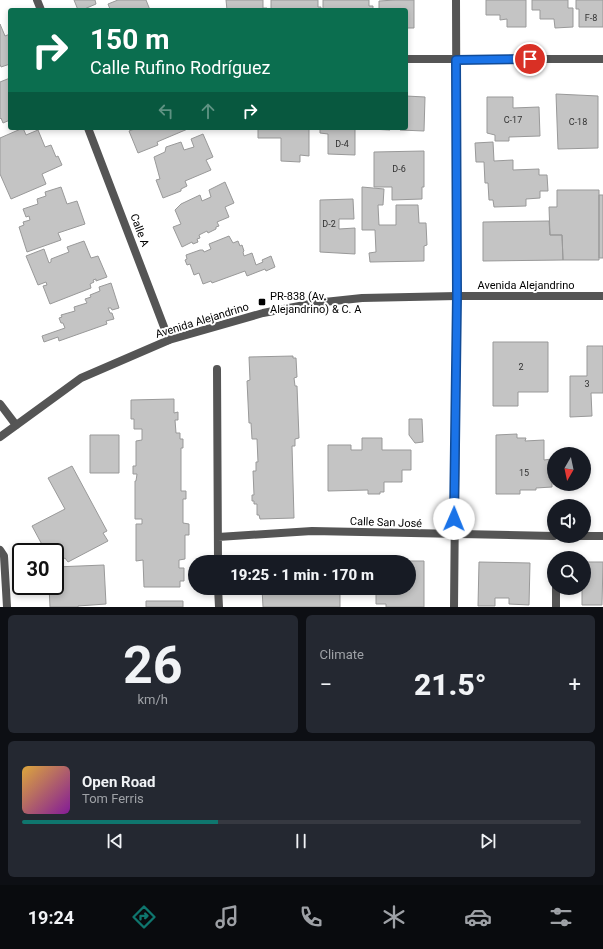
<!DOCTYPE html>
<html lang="en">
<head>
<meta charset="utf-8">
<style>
  :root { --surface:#171b24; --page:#242831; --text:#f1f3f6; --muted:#9ea1a6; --line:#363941; --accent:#0f766e }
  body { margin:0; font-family:Roboto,sans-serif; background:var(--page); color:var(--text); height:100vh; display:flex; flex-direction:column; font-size:15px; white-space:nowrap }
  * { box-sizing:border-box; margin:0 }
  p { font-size:13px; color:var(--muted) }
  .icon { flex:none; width:22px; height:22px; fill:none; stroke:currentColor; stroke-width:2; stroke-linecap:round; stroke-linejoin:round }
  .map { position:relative; height:607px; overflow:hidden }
  .panel { display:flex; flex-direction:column; gap:8px; padding:8px; background:#0d0f14; flex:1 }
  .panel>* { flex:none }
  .guide { position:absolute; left:8px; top:8px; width:400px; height:122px; border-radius:4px; box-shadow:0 2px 6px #0003; background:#0b6e4f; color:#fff; overflow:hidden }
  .needle { width:26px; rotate:189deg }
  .tools { position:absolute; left:547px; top:447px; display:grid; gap:8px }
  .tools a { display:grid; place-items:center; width:44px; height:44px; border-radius:50%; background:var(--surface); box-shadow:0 2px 6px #0003; font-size:20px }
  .speed { position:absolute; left:12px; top:543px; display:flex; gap:8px; font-size:20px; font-weight:700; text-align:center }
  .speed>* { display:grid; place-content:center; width:52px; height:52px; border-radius:50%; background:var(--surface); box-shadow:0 2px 6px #0003; line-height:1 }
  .speed .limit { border:2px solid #111; border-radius:6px; background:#fff; color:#111 }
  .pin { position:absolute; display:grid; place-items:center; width:34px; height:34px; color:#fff; margin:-17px; border:2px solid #fff; border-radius:50%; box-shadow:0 1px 4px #0007 }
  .me { position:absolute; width:44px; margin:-22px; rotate:1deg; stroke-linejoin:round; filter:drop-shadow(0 0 3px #0008) }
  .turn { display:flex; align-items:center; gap:14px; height:84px; padding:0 16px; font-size:18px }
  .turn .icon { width:52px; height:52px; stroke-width:2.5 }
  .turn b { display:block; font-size:28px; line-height:34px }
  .lanes { display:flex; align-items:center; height:38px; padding:0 16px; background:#0003; justify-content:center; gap:20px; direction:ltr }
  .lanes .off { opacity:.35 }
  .big { font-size:30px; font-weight:800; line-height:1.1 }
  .panel .card { flex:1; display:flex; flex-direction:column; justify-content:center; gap:6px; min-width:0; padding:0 14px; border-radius:6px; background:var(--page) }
  .panel .dial { align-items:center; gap:0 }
  .dial b { font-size:52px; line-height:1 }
  .song { display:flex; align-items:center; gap:12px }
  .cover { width:48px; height:48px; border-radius:6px; background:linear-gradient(135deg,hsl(40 70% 55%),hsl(290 70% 35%)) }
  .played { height:4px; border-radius:2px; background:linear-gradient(90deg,var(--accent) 35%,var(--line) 35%) }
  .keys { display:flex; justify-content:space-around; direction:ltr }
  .heat { display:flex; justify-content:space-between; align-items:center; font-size:22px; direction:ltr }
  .panel .tiles { flex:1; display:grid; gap:8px; grid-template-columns:1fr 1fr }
  .card:last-child { grid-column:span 2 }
  .trip { position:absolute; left:188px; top:555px; width:228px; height:40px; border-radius:20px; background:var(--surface); box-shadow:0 2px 6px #0003; font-weight:800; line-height:40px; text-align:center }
  .menu { display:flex; height:64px; justify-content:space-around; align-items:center; background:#090b0e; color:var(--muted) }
  .menu .icon { width:28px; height:28px }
  .menu .selected { color:var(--accent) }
  .menu b { font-size:18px; color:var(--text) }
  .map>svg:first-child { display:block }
  .building { fill:#c4c4c4; stroke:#999 }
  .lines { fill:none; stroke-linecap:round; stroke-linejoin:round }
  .service { stroke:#555; stroke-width:8 }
  .minor { stroke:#555; stroke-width:8 }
  .tertiary { stroke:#555; stroke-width:8 }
  .route-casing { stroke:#114b97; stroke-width:10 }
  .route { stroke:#1a73e8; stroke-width:7 }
  .poi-dot { fill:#000; stroke:#fff; stroke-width:1.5 }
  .labels { text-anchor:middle; stroke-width:4; stroke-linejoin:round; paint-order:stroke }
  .number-label { font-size:9px; fill:#313131 }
  .street-label { font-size:11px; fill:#000; stroke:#fff }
  .poi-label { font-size:11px; fill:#000; stroke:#fff; text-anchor:start }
</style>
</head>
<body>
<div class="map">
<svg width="603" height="607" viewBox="0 0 603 607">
  <rect width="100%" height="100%" fill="#fff"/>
  <!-- building -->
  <path class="building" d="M74,0H95L96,4L82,10H78Z
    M118,0H146L150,10H105L110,9L108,4Z
    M226,0H263V8H267V10H227Z
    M271,0H318V7H321V10H271Z
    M323,0H369V6H373V10H323Z
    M395,0H414V28H406V10H379V1Z
    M486,0H526V27H507V19L500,20V15H486Z
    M532,0H568V8H573V27L555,28L554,19H540V10H532Z
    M576,0H603V27H579V9H576Z
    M0,24L5,36L10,34V64L1,67L0,64Z
    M10,78V120L3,123L1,118L0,119V82Z
    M556,94L598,96V148L558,149Z
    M406,96L425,97L424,131L400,130V128H406Z
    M487,97H513V108L539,107L540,136L509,137V141H495V135L487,133Z
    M23,128L26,135L38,130L45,147L51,145L56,157L58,156L62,165L42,174L46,184L11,199L0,174V138Z
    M137,128H190L157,142L158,145L138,153L129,131Z
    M258,128H309V156L300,155V162L281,161V138H258Z
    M320,128H362V129H355V155L328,154V134L320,133Z
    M370,128H390V130L370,129Z
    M203,134L213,157L206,160L211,170L185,181L187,186L181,189V191L163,198L156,180L160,179L154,157L165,152L166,147L181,142L184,150L194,147L191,139Z
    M493,142L494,161L513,160V170L539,169V175H547L548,191H540V198L526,199V206L494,207L493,200H489L488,183H485L484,162H476L475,143Z
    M424,151V187H422V199L392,200V187H374V152Z
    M225,182L234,203L225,207L229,217L217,222L219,226L216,227V229L208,233L207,231L199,235L200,238L197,239L198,242L193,244L192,242L182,247L173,227L181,224L175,210L181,204L200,195L202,201L211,197L209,190Z
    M61,187L67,204L77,201L85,224L58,233L61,240L27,252L19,227L24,225L23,222L30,220L29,216L26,217L23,209L38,204L37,199L46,196L45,192Z
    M362,187L384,189L383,205H378L379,225H396V205H418L419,223H426L427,245L424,246V261L370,262L369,253L376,252L375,230H362Z
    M557,190H599V260H563L562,235H550L549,207H557Z
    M599,195H603V258H599Z
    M353,199L354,219H339V229L355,228V254L320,252V200Z
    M549,221L550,235H562L563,260L483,261V222Z
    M229,236L233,243L238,241L240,246L242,245L244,251L243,252L244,256L252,253L256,265L263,262L262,260L271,256L275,267L266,271L265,269L247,276L245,271L212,283L211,281L203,284L199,273L194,275L190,264L187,265L185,260L187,259L186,255L200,250H203L204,252L211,249L209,244Z
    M84,241L91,258L98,256L107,277L96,281V279L93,280L94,282L90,284L91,288L50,304L43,286L47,285L46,282L38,285L26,256L44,249L49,263L51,262V259L69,252L67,247Z
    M111,283L119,308L112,310L111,308H108L110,313H112L114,319L106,321L107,324L59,341L58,337L44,342L42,336L65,328L63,323H61L59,318L62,317L61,315L75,311L74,307L87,303L85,299L91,297L90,295L100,291L99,287Z
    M493,342H548V392H518V406H493Z
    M587,346H603V393H591L592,416L570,417V376H587Z
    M293,356V358H296L297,377L294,378L295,386H297L299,438L295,439V446H292L294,518L260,519L259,515H257V504H254V501H252V495H254L253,471H256V462H258L257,439H252L251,423H249L247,381L250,380L249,357Z
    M174,399V413L178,412V420H175L176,433H180V439H183V448H181V491H186V499H183V523L189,524V535H185V559L179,560V568H184V581H180V587H144L143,560L136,561V524H142V519H135V481H136L137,474H133V466H136V441L142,440V429H134V419H131V400Z
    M409,419H422L423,442L415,443L409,435Z
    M517,434V438H526L525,441L544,440V460L552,459V487L536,488V490H520V494H496V435Z
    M90,435H119V473H90Z
    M362,438H382V450H411V470H402V482H384V492H380V494H368V490L328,491V445H351V450H362Z
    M72,466L107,531L103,533L108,541L68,562L65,558L55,563V552H46L32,526L65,509L48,478Z
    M390,561H424V607H386V604H376V590H390V588H409V562Z
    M479,562L530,563L529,605L509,604V598H495V606H478Z
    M584,562H603L602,605H582V588H584Z
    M104,565L106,604L78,606V607H50L49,586H55V567Z
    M262,588H340V607H263Z
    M146,601H183V607H146Z"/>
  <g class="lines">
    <!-- service -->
    <path class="service" d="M0,404L16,425"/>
    <!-- minor -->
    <path class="minor" d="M37,0L41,10
      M406,59H603
      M88,128L169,340
      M217,369L218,562
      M569,536H603
      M218,537L312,531L554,536
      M0,550L4,556L7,607
      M218,588L219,607
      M454,607L457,296L456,0
      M556,607V588"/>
    <!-- tertiary -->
    <path class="tertiary" d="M0,437L81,378L169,340L263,313L315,303L362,298L457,296H603"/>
  </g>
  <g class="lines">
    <!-- route casing -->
    <g class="route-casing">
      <path id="route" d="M454,519L457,296L456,60L530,59"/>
    </g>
    <!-- route -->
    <use href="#route" class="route"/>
  </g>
  <!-- markers -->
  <rect class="poi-dot" x="258" y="298" width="8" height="8" rx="2"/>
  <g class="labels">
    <!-- number labels -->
    <g class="number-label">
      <text x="591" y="21">F-8</text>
      <text x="513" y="123">C-17</text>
      <text x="578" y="125">C-18</text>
      <text x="342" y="147">D-4</text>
      <text x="399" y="172">D-6</text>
      <text x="329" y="227">D-2</text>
      <text x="521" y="370">2</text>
      <text x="587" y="387">3</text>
      <text x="524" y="476">15</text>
    </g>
    <!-- street labels -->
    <g class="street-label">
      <text transform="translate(140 230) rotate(69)" y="4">Calle A</text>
      <text x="526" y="289">Avenida Alejandrino</text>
      <text transform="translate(202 320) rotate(-17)" y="4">Avenida Alejandrino</text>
      <text transform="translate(386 522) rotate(2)" y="4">Calle San José</text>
    </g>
    <!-- poi labels -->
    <g class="poi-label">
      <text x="270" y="300">PR-838 (Av.<tspan x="270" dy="13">Alejandrino) &amp; C. A</tspan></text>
    </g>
  </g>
</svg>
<div class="tools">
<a><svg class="needle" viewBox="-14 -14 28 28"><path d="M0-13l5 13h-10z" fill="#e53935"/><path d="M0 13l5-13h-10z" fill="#9ea1a6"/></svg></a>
<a><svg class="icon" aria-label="sound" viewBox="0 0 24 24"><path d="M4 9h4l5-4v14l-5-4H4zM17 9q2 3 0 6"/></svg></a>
<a><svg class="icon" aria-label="search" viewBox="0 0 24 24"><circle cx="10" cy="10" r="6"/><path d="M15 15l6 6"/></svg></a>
</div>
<div class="speed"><div class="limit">30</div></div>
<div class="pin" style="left:530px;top:59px;background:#d93025"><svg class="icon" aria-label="arrive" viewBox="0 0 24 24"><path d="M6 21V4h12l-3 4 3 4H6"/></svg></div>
<svg class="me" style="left:454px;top:519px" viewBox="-20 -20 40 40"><circle r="19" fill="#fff"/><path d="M0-13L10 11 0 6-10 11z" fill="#1a73e8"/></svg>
<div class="trip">19:25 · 1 min · 170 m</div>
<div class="guide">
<div class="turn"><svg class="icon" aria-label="right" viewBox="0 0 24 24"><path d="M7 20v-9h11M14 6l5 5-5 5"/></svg><div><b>150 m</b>Calle Rufino Rodríguez</div></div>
<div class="lanes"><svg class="icon off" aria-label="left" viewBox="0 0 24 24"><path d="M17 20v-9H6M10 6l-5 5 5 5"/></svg><svg class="icon off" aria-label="ahead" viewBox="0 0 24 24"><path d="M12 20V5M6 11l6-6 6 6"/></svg><svg class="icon" aria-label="right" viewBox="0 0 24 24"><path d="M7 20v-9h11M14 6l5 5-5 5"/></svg></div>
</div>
</div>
<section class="panel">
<div class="tiles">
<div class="card dial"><b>26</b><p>km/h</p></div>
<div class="card"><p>Climate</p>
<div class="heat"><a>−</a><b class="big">21.5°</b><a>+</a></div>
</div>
<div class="card">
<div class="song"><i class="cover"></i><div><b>Open Road</b><p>Tom Ferris</p></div></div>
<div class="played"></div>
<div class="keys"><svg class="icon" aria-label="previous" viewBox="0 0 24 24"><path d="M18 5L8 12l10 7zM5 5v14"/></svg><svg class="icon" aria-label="pause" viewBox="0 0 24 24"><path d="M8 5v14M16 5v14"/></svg><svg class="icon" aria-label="next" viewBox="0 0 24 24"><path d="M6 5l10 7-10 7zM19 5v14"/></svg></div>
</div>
</div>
</section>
<nav class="menu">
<b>19:24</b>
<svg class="icon selected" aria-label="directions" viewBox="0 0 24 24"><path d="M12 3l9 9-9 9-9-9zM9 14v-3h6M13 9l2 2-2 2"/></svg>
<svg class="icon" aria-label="music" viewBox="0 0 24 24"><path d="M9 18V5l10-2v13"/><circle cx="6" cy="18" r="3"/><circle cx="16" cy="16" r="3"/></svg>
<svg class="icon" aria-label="phone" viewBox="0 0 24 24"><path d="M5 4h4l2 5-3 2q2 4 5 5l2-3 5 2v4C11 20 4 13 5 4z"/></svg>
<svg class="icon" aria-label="climate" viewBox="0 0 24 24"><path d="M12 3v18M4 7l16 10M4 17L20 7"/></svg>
<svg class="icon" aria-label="car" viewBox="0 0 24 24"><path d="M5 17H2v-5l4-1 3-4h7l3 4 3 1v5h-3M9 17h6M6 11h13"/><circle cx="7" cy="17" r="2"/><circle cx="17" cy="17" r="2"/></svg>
<svg class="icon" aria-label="filters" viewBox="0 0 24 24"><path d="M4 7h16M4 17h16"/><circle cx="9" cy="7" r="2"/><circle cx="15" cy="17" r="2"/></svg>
</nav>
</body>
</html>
